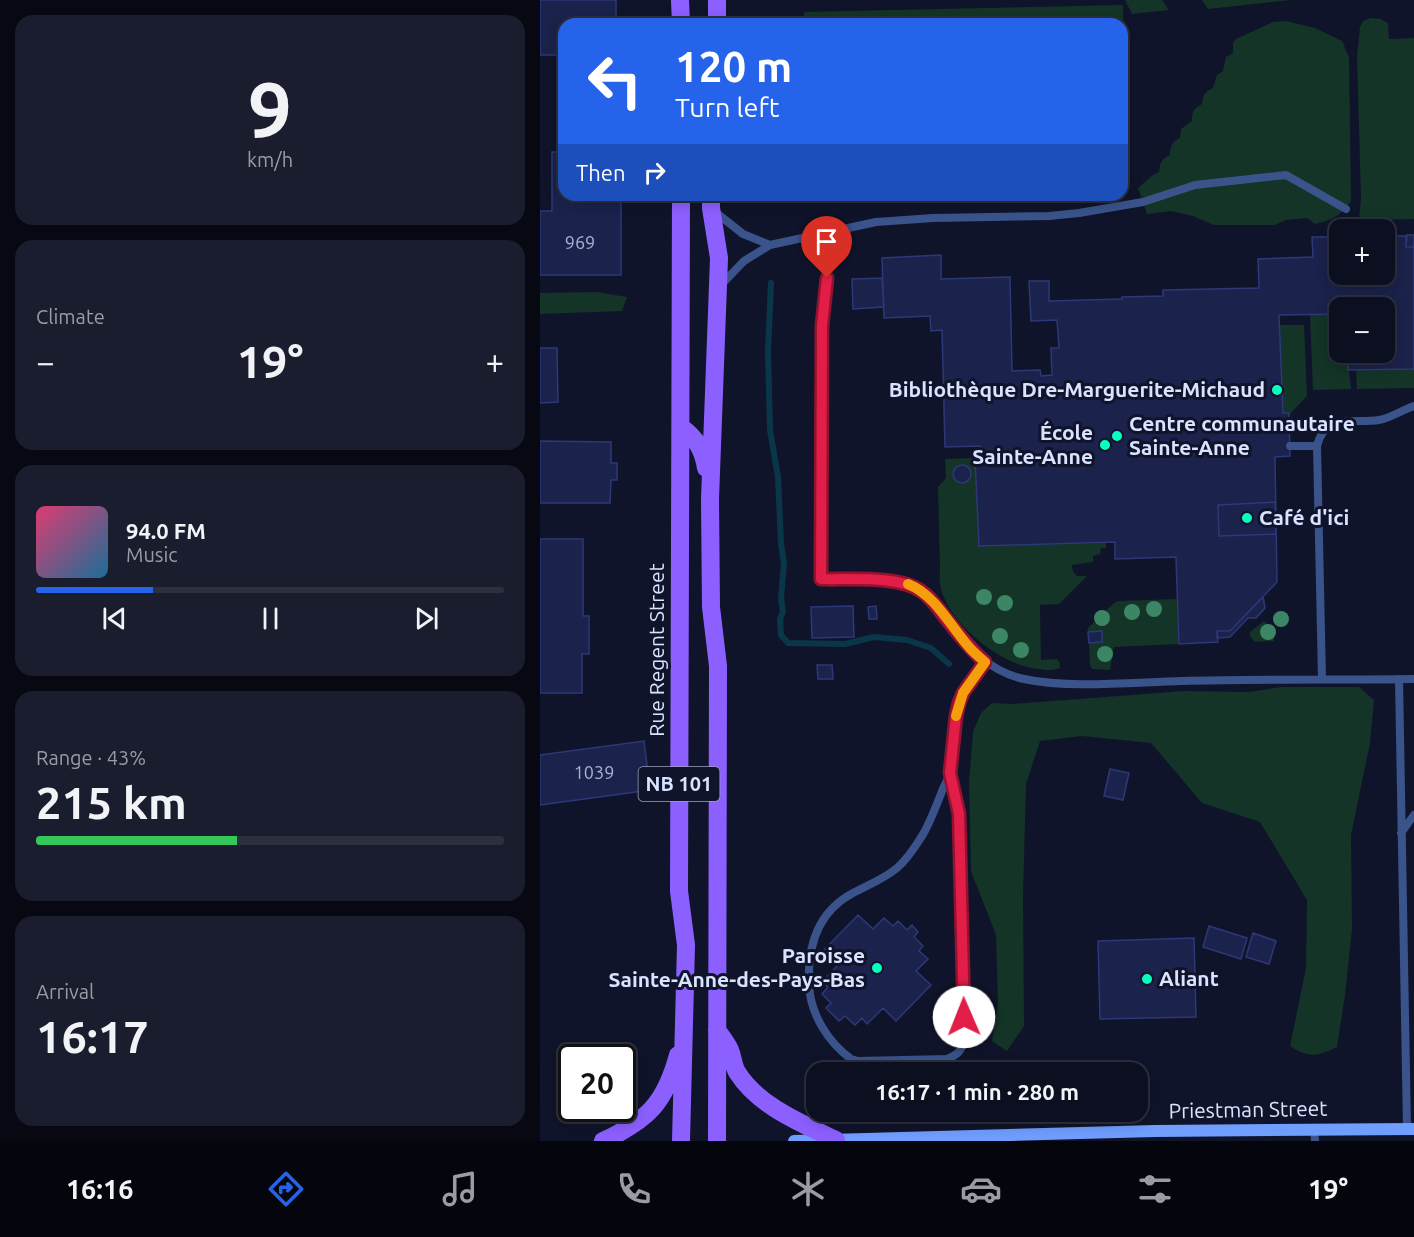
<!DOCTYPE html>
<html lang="en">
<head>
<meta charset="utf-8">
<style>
  :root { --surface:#0c0f20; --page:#1a1d2d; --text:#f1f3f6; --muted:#9a9ca5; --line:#2c2f3e; --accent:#2563eb }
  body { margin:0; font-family:Ubuntu,sans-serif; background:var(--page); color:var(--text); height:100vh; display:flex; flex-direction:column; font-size:22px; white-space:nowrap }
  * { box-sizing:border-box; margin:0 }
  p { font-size:20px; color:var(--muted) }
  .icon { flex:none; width:33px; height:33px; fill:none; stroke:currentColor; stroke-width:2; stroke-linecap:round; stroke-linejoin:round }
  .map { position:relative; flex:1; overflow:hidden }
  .side { display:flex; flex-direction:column; gap:15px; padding:15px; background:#070812; width:540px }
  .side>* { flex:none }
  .top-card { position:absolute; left:18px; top:18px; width:570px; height:183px; border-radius:18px; box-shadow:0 3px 15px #0003,0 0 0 2px var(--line); background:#2563eb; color:#fff; overflow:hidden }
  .controls { position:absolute; left:789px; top:219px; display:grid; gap:12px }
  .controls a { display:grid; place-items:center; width:66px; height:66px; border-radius:12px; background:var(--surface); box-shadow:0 3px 15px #0003,0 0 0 2px var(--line); font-size:30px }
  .speed { position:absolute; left:18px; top:1044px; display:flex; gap:12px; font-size:30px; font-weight:700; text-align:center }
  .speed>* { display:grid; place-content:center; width:78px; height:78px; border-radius:50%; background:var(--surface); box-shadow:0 3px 15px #0003,0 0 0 2px var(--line); line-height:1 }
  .speed .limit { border:3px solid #111; border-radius:9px; background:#fff; color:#111 }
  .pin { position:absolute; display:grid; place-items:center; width:51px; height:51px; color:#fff; margin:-62px -26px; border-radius:50% 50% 50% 0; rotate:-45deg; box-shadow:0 0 6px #0007 }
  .pin .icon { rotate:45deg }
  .me { position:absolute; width:66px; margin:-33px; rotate:359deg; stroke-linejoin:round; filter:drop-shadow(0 0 4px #0008) }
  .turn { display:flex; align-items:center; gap:21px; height:126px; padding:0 18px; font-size:27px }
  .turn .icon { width:78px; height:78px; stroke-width:2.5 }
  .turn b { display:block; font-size:42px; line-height:51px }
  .then { display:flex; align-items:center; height:57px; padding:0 18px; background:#0003; gap:12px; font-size:22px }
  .big { font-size:45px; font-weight:700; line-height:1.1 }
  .side .card { flex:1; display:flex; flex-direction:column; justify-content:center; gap:9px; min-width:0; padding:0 21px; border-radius:18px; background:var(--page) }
  .side .dial { align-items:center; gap:0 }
  .dial b { font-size:78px; line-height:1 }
  .song { display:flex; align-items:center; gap:18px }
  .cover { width:72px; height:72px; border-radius:9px; background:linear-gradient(135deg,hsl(340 70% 55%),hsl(200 70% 35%)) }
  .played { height:6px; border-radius:3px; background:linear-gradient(90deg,var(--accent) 25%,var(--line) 25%) }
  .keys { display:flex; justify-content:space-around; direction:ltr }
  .heat { display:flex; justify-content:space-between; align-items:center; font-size:33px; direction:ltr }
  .charge { height:9px; border-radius:4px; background:linear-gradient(90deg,#34c759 43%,var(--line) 0) }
  .trip { position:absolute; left:266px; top:1062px; width:342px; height:60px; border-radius:18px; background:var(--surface); box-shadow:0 3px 15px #0003,0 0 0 2px var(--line); font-weight:700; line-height:60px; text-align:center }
  .tab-bar { display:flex; height:96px; justify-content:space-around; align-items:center; background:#05060d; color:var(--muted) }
  .tab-bar .icon { width:42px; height:42px }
  .tab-bar .selected { color:var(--accent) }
  .tab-bar b { font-size:27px; color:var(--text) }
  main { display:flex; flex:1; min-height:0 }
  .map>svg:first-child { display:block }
  .green { fill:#133427 }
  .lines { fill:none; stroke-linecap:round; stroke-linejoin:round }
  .stream { stroke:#093749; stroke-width:6 }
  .building { fill:#1b224b; stroke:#2d3878; stroke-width:1.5 }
  .lane { stroke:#3a538a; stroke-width:8 }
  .secondary { stroke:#709eff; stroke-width:12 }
  .primary { stroke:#8c60ff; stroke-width:18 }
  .tree { fill:#3c8665 }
  .route-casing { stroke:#92132f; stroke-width:15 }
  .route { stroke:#e11d48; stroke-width:10 }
  .slow { stroke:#f59e0b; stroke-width:10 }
  .poi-dot { fill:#05ffc1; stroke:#10142a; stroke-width:2 }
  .labels { text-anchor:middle; stroke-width:6; stroke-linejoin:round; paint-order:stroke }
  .number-label { font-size:18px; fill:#aab2d2 }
  .shield { fill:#10142a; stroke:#9da4bf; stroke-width:1.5 }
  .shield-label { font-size:20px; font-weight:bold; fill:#d9e2ff }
  .poi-label { font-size:21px; font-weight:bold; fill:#d9e2ff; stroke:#10142a; text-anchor:end }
  .street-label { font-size:21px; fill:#d9e2ff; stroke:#10142a }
</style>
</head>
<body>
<main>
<section class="side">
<div class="card dial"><b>9</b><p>km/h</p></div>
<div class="card"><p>Climate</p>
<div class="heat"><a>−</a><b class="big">19°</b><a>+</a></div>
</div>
<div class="card">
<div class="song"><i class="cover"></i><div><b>94.0 FM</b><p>Music</p></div></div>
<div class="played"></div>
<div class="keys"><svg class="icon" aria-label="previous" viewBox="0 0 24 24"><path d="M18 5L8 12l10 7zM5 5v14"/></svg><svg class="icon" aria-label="pause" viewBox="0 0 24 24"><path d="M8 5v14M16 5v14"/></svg><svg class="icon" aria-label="next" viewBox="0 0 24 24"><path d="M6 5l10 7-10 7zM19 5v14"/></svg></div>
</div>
<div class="card"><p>Range · 43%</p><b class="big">215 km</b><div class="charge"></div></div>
<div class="card"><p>Arrival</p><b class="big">16:17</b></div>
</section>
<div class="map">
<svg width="874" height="1141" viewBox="0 0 874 1141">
  <rect width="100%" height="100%" fill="#10142a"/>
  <!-- green -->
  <path class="green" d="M585,0H622L629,10L592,14Z
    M662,0H751L668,9Z
    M583,5L586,171H582V24H264V12Z
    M831,18L840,19L848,23L849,39L874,38V219L819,220L821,197L817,57L820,27L823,21Z
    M746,21L775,28L802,41L809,57L811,201C801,216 792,220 775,224L767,218L746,220L735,225H674L653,216L631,211L607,214L598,188L613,175L619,172C620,163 621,159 630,155C630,146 632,142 640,138L641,129L652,121C652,112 653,109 662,104C663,95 664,92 673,88L677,75L683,71L686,57L693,53V43L696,39L733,22Z
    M56,292L87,297L82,311L0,314V293Z
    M799,314L800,352L807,353L811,389L773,390L770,315Z
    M739,325H764L767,396L749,415V413H743Z
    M874,369V388L817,389L816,370Z
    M435,458L439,546L566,543V548H561L560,554L553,556V562L532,565L533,572L537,576H547L519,604L500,605L501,660L517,659L520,663V668C513,671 506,670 498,669C459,666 393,613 400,571L398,487L406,478L405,459Z
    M637,599L639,644L574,647L570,670L552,669L550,665L549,643L562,642V632H548V628L573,604L578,601Z
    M724,621L734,631V641L715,642L710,636V632Z
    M742,687H819L834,700L830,743L811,835L812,929L805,995L797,1047C776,1057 769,1058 750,1046L766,968L767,900L720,822L662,803L611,743L542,736L500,741L486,784L483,896L484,1026L467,1051L452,1041L458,1004L456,935L431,871L429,782L433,732L441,713L452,703L473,704L644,691L709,692Z"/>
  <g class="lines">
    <!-- stream -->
    <path class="stream" d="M231,283L228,351L230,430L238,477L241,544L244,563L241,598L243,612L240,619L241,635L248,643L305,644L334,637L367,640L391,648L409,664"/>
  </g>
  <!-- building -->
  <path class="building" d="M0,0H76V24H24V55H0Z
    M12,152H24V195H81V275H0V211H12Z
    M867,235H874V247H866Z
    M844,236H866V247H874V369L808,370L807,352H844V308H800V314L739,315L743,413H749L750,456L735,457L737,582L690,631H677L678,642L639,644L636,557L575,559V542L439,546L435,458H440V446L405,447L402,330L391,331L390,316L344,318L342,258L401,255V279L470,277L472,371L500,370L501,376L512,375L511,348H519L517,320L491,321L489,281H509V301L582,299V297L623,296V290L719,288L718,259L773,257L772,237H800V274H844Z
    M342,278L344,307L313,309L312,279Z
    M0,348H17L18,402L0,403Z
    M0,441L71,442V463H77V480H71L70,503H0Z
    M413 474a9 9 0 1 1 18 0a9 9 0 1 1-18 0Z
    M735,502L736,534L679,536L678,505Z
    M0,539H43V616H49V654H42V693H0Z
    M723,597L725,608L716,618H708L690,637L677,638V631H690Z
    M313,606L314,637L272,638L271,607Z
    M336,606L337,619H329L328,607Z
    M562,631V642L549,643L548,632Z
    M277,665H292L293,679H278Z
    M104,741L110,790L0,805V755Z
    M570,769L589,773L583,800L564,796Z
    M318,915L333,929L344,918L353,926L358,921L367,930L372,925L378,932L374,937L383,946L379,951L388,959L376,971L391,985L356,1021L343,1008L327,1024L322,1018L315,1025L305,1016L299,1021L286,1008L291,1003L282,994L288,987L282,982L298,965L283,951Z
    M669,926L707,938L701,959L663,947Z
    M713,933L736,941L729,964L706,957Z
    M654,938L656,1017L560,1019L558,941Z"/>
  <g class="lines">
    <!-- lane -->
    <path class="lane" d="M174,211L203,234L230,245
      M292,230L282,325L281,579C305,579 350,576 371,585C384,591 393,602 401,613C424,641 445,671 484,679C531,689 594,682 642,681C720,679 797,680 874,679
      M181,285L204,261L230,245L336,222L393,218L509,216L539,213L603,202L655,185L746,175L806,209
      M749,426L791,425
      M750,446H777
      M782,679L777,446C785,413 814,424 839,420C851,418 862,410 874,406
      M859,679L867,1129
      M410,773L419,814L424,1040C422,1051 417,1055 407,1059L318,1061L311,1059C288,1042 271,1015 269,986C267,947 277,912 313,893C328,885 344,879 357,868C368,859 375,847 382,836C390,823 395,808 401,794C403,787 408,780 410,773C417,750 411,723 420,701C426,687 437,675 445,662
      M861,833L874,815
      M774,1129L775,1141"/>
    <!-- secondary -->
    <path class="secondary" d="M254,1141L615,1131L874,1129"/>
    <!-- primary -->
    <path class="primary" d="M140,0L141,24
      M177,0V24
      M171,195V208L179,258L170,499L171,607L178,666L177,1141
      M141,427C156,438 163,449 166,468
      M177,1030C181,1036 187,1043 190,1050C193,1057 193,1065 197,1072C218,1106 261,1123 296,1140
      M63,1141C108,1120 125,1103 138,1055
      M141,1141L146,945L139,891L141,195"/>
  </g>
  <!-- trees -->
  <g class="tree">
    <circle cx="444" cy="597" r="8"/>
    <circle cx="465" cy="603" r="8"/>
    <circle cx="614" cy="609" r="8"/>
    <circle cx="592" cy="612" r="8"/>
    <circle cx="562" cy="618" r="8"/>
    <circle cx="741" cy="619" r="8"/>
    <circle cx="728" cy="632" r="8"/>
    <circle cx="460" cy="636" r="8"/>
    <circle cx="481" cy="650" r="8"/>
    <circle cx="565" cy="654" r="8"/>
  </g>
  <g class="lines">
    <!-- route casing -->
    <g class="route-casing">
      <path id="route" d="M287,278L282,325L281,579C308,580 358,575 381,591C392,598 400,611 408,621C420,636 431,650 445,662L423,693L419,703L416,716L410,773L419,814L424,1017"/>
    </g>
    <!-- route -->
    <use href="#route" class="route"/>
    <!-- slow -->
    <path class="slow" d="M368,584C395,595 410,625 428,646C433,652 439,657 445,662L423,693L416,716"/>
  </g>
  <!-- markers -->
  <g class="poi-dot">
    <circle cx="737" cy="390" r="6"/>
    <circle cx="577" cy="436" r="6"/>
    <circle cx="565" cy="445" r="6"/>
    <circle cx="707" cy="518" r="6"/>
    <circle cx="337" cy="968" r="6"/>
    <circle cx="607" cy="979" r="6"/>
  </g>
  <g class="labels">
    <!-- number labels -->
    <g class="number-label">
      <text x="40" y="249">969</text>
      <text x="54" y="779">1039</text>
    </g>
    <!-- shield labels -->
    <rect class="shield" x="98.5" y="767" width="81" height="34" rx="4.5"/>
    <g class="shield-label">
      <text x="139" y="791">NB 101</text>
    </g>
    <!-- poi labels -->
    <g class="poi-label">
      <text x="725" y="397">Bibliothèque Dre-Marguerite-Michaud</text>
      <text x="589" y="431" text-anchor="start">Centre communautaire<tspan x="589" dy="24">Sainte-Anne</tspan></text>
      <text x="553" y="440">École<tspan x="553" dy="24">Sainte-Anne</tspan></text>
      <text x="719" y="525" text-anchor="start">Café d'ici</text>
      <text x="325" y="963">Paroisse<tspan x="325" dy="24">Sainte-Anne-des-Pays-Bas</tspan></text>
      <text x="619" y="986" text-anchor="start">Aliant</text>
    </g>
    <!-- street labels -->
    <g class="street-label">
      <text transform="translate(117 650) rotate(-90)" y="7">Rue Regent Street</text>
      <text transform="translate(708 1110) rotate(-1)" y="7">Priestman Street</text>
    </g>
  </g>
</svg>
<div class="controls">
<a>+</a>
<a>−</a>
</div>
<div class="speed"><div class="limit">20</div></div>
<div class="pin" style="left:287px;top:278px;background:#d93025"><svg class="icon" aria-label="arrive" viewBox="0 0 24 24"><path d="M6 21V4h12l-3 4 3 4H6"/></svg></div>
<svg class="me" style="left:424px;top:1017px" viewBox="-20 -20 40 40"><circle r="19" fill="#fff"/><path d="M0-13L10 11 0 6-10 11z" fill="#e11d48"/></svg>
<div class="trip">16:17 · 1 min · 280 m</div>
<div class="top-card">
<div class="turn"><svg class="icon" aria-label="left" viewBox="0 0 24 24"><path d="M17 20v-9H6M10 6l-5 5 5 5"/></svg><div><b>120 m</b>Turn left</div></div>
<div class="then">Then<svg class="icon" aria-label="right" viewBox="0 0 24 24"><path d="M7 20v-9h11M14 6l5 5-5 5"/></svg></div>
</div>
</div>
</main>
<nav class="tab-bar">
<b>16:16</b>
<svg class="icon selected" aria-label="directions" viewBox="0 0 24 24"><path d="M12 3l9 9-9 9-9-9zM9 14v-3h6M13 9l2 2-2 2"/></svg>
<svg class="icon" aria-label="music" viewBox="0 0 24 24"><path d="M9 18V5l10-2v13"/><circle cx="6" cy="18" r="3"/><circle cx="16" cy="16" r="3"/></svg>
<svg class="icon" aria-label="phone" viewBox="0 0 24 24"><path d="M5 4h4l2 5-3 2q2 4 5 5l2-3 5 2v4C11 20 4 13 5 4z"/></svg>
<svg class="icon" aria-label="climate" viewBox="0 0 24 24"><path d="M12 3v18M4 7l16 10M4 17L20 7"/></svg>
<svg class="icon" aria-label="car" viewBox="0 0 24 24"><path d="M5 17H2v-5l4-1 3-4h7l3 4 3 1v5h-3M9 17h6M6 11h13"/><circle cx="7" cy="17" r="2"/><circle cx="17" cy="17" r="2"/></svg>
<svg class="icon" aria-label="filters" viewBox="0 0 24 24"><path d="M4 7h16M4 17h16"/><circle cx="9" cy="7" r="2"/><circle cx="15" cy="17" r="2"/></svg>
<b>19°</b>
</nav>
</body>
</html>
